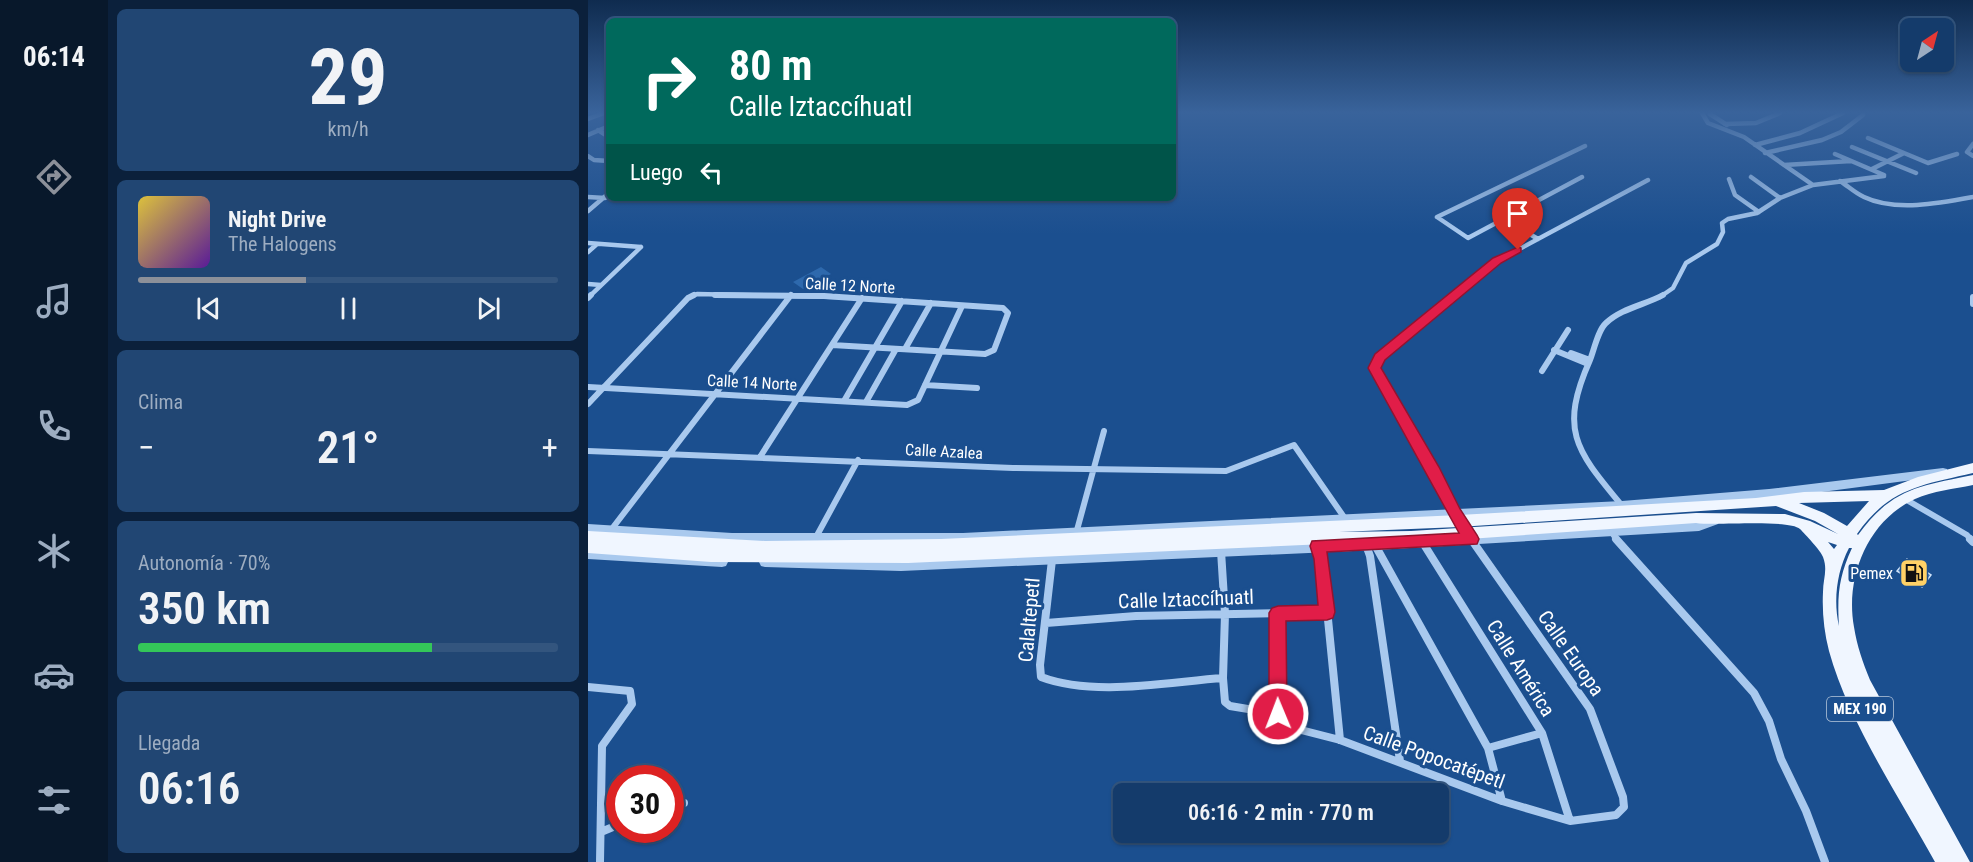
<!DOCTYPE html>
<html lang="es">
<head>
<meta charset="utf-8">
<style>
  :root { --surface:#143b6b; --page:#214673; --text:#f1f3f6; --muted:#9dadc1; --line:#33557e; --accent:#8c9099 }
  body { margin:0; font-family:"Roboto Condensed",sans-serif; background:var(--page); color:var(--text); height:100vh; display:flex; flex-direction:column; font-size:22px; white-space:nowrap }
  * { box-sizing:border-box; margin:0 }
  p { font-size:20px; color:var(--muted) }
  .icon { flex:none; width:33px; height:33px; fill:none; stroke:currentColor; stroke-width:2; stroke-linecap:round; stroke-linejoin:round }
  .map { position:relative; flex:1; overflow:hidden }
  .panel { display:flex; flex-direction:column; gap:9px; padding:9px; background:#0b203b; width:480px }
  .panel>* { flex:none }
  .guide { position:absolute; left:18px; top:18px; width:570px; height:183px; border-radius:9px; box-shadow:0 2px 4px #0004,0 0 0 2px var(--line); background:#00695c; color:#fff; overflow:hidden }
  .needle { width:39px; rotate:36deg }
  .buttons { position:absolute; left:1312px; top:18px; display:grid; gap:12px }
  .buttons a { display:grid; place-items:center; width:54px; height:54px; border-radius:9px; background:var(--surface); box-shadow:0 2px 4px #0004,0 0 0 2px var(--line); font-size:30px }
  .speed { position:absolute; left:18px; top:765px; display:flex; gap:12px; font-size:30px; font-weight:700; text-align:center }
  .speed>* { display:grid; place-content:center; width:78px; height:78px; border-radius:50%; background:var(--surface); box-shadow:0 2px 4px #0004,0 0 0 2px var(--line); line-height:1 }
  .speed .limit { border:9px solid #d22; background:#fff; color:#111 }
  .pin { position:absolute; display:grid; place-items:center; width:51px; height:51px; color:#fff; margin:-62px -26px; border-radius:50% 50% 50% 0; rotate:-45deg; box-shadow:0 0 6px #0007 }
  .pin .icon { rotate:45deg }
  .me { position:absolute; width:66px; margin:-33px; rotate:359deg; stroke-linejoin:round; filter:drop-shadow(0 0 4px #0008) }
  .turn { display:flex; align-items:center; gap:21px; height:126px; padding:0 24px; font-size:27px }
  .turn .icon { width:78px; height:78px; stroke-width:2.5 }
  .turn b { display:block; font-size:42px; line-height:51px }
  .then { display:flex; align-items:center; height:57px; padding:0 24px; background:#0003; gap:12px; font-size:22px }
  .big { font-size:45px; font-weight:600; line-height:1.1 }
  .panel .tile { flex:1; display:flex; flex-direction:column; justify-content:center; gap:9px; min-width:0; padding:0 21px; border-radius:9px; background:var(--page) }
  .panel .dial { align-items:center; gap:0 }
  .dial b { font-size:78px; line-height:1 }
  .song { display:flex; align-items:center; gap:18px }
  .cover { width:72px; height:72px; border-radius:9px; background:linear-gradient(135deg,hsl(50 70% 55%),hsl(270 70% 35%)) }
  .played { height:6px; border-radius:3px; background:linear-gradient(90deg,var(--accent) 40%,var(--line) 40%) }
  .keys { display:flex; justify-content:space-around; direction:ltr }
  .heat { display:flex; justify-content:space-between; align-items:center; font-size:33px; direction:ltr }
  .charge { height:9px; border-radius:4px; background:linear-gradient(90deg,#34c759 70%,var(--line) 0) }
  .trip { position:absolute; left:525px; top:783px; width:336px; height:60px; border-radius:9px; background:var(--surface); box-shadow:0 2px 4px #0004,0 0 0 2px var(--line); font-weight:600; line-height:60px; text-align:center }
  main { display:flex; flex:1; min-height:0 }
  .menu { display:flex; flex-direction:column; width:108px; justify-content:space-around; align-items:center; background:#08182b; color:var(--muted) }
  .menu .icon { width:42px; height:42px }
  .menu .selected { color:var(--accent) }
  .menu b { font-size:27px; color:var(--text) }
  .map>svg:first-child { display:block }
  .green { fill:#2e69ad }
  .building { fill:#4478b7; stroke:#cfe3fa; stroke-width:1.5 }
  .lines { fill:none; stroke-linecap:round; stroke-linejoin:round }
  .minor-far2 { stroke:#a9c9ee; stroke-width:4.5 }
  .minor-far1 { stroke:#a9c9ee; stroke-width:6 }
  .minor { stroke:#a9c9ee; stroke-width:8 }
  .tertiary { fill:#a9c9ee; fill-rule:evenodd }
  .primary { fill:#f0f6ff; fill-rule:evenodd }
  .route { fill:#e11d48; stroke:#92132f; stroke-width:1.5 }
  .labels { text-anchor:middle; stroke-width:6; stroke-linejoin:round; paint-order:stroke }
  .shield { fill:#1b4f8f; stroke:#bbcadd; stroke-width:1.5 }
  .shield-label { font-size:15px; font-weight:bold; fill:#fff }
  .street-label { font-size:16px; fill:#fff; stroke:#1b4f8f }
  .poi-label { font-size:16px; fill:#fff; stroke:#1b4f8f; text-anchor:end }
  .near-street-label { font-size:20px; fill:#fff; stroke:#1b4f8f }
</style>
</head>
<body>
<main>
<nav class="menu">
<b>06:14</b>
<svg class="icon selected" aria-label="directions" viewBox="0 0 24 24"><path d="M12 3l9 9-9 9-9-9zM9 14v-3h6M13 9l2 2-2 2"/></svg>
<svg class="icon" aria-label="music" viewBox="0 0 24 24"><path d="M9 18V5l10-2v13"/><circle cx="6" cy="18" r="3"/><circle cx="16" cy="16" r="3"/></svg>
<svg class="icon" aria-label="phone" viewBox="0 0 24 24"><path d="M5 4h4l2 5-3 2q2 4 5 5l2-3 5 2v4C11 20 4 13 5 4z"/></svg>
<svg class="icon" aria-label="climate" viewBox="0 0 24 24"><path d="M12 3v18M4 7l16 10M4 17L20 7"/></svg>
<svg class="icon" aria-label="car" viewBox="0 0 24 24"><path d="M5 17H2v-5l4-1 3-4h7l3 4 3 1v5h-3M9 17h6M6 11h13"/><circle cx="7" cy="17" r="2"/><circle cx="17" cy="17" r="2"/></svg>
<svg class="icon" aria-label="filters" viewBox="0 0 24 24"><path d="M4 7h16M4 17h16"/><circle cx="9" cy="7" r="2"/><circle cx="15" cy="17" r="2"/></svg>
</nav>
<section class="panel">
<div class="tile dial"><b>29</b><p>km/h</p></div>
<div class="tile">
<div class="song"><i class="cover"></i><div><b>Night Drive</b><p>The Halogens</p></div></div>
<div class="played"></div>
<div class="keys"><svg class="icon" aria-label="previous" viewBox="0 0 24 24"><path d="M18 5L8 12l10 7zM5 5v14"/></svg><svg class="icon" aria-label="pause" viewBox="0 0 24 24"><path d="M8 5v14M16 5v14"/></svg><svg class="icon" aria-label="next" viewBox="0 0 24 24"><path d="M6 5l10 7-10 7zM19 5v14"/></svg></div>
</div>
<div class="tile"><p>Clima</p>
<div class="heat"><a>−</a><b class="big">21°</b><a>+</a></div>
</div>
<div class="tile"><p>Autonomía · 70%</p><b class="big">350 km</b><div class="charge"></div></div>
<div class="tile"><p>Llegada</p><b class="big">06:16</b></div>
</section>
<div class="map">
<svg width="1385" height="862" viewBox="0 0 1385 862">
  <rect width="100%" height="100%" fill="#1b4f8f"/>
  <!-- green -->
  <path class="green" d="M233,267L243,274L215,289L205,282Z"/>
  <!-- building -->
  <path class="building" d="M1319,559L1343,575L1334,587L1309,571Z"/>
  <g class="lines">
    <!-- minor-far2 -->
    <path class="minor-far2" d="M1114,113L1120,123L1156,137L1225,185
      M1122,114L1139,125
      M0,119L16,113
      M1137,124L1168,123L1192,113
      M10,130L21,137
      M0,135L21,126
      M1280,138L1340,163L1369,154
      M1385,144L1379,152L1385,156
      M1167,145L1212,133L1255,113
      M1264,147L1328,173
      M1177,153L1234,140L1253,132L1275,115
      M1247,154L1296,175
      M0,156L6,160L21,161
      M1196,165L1263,161
      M1284,169L1316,153
      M1163,177L1192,198
      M1141,179L1147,195L1171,212
      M1252,181C1260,186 1267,193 1276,197C1307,212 1353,203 1385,197
      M0,197L17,198
      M31,198H47
      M0,211L21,193
      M849,217L880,238L994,177
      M849,217L997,146
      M917,219L950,239
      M0,243L53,247
      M0,252L9,244
      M0,284L13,285
      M1,297L53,247
      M102,297L109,294L250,297
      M202,297L203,295
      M866,297L909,261L1060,180
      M1072,297L1085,288L1098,263L1129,244L1135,232L1134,223L1140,219L1169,213L1192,198L1225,185L1296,176"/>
    <!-- minor-far1 -->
    <path class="minor-far1" d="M127,295L236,296L415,308L420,313L406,350L397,354L244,345
      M867,295L792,358L787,368L884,540
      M1385,297V304
      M0,298L3,295
      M317,349L343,303
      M966,350L1000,364
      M983,353L1002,360
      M954,371L980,330
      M337,385L389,388
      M0,387L319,405L330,400L374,306
      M256,401L314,301
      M278,402L308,349
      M0,404L100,298L106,295
      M0,451L425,468L638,471L706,445L758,520
      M172,457L274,298
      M1317,499L1379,535L1383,540
      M1035,507C989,451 970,432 1002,360C1006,350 1010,330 1018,323C1034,308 1057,305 1075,295
      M23,530L203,295
      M489,530L516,431
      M1023,531L1029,540
      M227,539L270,460"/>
    <!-- minor -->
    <path class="minor" d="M1028,539L1166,693L1181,721L1193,759L1218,811L1237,862
      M1382,539L1385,542
      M835,543L954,733L982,821
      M778,545L782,556L812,761
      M787,545L900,748L914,801
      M729,547L734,559L752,740
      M633,551L637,614L635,678L637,702L642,706L690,714L713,730L752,740L914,801L982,821L1028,815L1036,807L1035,797L1002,709L883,539
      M464,560L452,665L453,677C506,697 579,682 635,678
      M690,613V714
      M458,623L548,616L739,612
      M0,687L42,691L44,704L14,746L12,862
      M900,748L954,733
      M82,802L96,803
      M13,832L32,824"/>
    <!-- tertiary -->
    <path class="tertiary" d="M1355,468L1359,469L1360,472L1359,475L1355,476L1181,499L1034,511L375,543H144L0,534V524L144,533H375L1034,501L1181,489Z
      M1126,516L1130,518L1132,521L1130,524L1111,531L787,550L313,571L177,567L173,566L171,562L173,558L177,557L313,561L787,540L1111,521Z
      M0,549L134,557L138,558L140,562L138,566L134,567L0,559Z"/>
    <!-- primary -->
    <path class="primary" d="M1385,463V473C1334,485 1301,488 1269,534L1270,535C1304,488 1332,486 1385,475V485C1366,489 1345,491 1327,499C1279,521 1257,578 1266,627C1269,646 1275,663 1282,680L1382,862H1347C1312,798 1260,721 1241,651C1236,631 1234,612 1235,592C1235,579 1240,570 1235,557C1233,551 1217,534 1212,529C1201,519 1127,526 1108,523L823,543L737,544L320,563L123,562L0,553V531L177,541L353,539L871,515L1168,498L1216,492L1296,490L1330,477ZM1281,501L1259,526L1236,513L1211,503ZM1188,506L1227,521L1250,534L1222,521L1197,514L1108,513L823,531L751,532L871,527ZM1240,542L1249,545L1246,549ZM1261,548H1264C1251,576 1249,595 1251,626C1245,600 1249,571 1261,548Z"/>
  </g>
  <!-- sky -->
  <linearGradient id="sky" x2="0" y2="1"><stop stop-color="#0f2b4f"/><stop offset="0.48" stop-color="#39639b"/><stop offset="1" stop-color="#39639b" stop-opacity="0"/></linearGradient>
  <rect width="1385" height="234" fill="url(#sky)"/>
  <!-- route -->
  <path class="route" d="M930,247L933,248V252L913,263L797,360L793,368L851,467L872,509L889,535L891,539L889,544L739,552L747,612L745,618L739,620L698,621L699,714L697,720L690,723L684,720L681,714V613L684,608L690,606L730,605L726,559L722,546L724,541L871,533L780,368L787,354L905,258Z"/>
  <!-- icons -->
  <defs>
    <g id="fuel-square" transform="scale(1.5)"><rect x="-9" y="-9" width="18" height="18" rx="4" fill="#ffd166" stroke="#1b4f8f"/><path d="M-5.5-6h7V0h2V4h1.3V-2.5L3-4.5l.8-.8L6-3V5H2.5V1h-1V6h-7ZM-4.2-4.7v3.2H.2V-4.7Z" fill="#111"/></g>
  </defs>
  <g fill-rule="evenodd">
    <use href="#fuel-square" x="1326" y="573"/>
  </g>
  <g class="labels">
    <!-- shield labels -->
    <rect class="shield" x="1239" y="697" width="66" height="24" rx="4.5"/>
    <g class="shield-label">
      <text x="1272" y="714">MEX 190</text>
    </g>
    <!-- street labels -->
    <g class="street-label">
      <text transform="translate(262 285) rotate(3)" y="6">Calle 12 Norte</text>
      <text transform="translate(164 382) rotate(3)" y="6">Calle 14 Norte</text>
      <text transform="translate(356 451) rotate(3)" y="6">Calle Azalea</text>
    </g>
    <!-- poi labels -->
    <g class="poi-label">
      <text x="1305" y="579">Pemex</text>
    </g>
    <!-- near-street labels -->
    <g class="near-street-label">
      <text transform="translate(598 599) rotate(-2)" y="7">Calle Iztaccíhuatl</text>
      <text transform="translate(441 620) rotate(-85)" y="7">Calaltepetl</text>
      <text transform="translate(983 653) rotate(55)" y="7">Calle Europa</text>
      <text transform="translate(933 668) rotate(58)" y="7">Calle América</text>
      <text transform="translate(846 757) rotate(20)" y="7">Calle Popocatépetl</text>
    </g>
  </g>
</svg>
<div class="buttons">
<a><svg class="needle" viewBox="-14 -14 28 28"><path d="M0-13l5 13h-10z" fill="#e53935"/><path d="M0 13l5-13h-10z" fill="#9dadc1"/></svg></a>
</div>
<div class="speed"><div class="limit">30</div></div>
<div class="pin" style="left:930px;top:250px;background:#d93025"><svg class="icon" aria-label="arrive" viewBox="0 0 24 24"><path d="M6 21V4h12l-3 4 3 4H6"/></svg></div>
<svg class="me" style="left:690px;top:714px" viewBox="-20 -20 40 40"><circle r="17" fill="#e11d48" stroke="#fff" stroke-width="3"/><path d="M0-11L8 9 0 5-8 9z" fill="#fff"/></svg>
<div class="trip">06:16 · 2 min · 770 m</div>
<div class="guide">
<div class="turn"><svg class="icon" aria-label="right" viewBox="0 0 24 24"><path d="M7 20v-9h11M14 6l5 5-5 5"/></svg><div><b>80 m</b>Calle Iztaccíhuatl</div></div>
<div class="then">Luego<svg class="icon" aria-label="left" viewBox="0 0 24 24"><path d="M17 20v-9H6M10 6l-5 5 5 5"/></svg></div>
</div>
</div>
</main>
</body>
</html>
